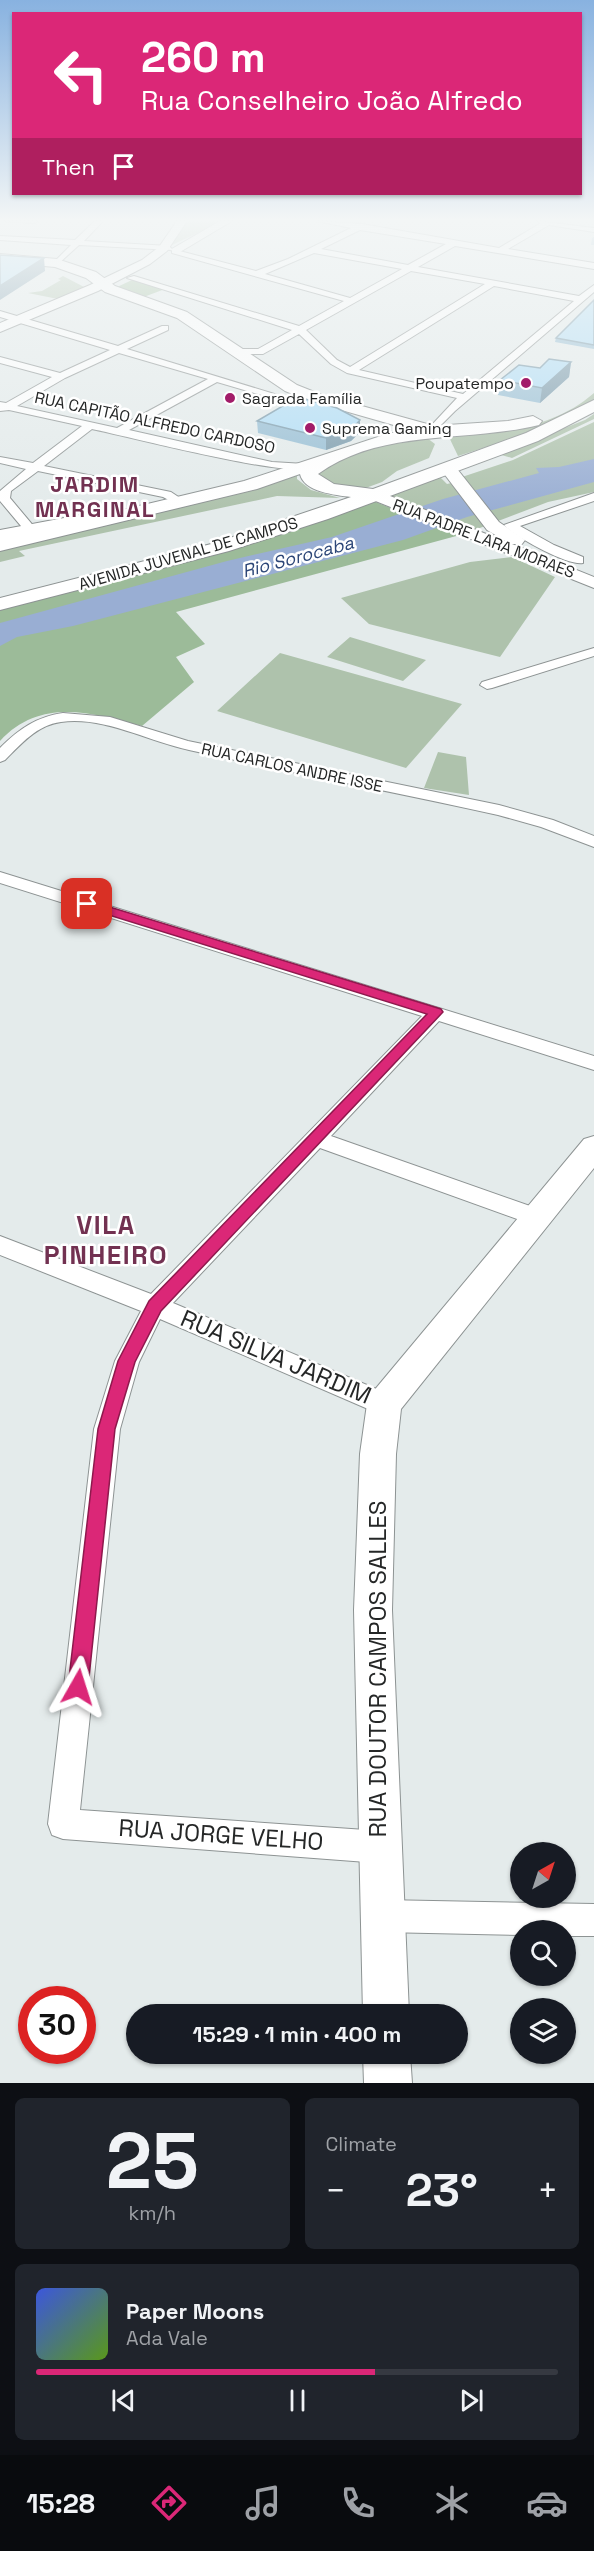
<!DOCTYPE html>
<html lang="en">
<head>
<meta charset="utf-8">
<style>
  :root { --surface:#171b24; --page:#20242c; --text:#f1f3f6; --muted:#9ea1a6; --line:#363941; --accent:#db2777 }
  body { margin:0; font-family:"Space Grotesk",sans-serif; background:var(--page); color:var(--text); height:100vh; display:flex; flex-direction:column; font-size:22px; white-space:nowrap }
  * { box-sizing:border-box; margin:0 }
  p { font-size:20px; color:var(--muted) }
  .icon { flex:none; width:33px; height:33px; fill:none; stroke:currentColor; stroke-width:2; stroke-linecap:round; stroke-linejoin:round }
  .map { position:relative; height:2083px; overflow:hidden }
  .drawer { display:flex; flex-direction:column; gap:15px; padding:15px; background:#0d0f14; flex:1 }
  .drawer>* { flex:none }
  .top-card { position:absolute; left:12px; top:12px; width:570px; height:183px; border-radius:0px; box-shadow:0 2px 4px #0004; background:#db2777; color:#fff; overflow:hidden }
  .needle { width:39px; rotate:39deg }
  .controls { position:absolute; left:510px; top:1842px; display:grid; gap:12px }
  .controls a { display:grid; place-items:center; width:66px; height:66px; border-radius:50%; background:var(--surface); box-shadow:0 2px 4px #0004; font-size:30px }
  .speed { position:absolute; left:18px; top:1986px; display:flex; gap:12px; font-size:30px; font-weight:700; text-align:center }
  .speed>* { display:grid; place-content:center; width:78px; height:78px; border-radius:50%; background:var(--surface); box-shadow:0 2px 4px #0004; line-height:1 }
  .speed .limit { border:9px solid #d22; background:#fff; color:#111 }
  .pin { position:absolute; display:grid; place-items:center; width:51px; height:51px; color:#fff; margin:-26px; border-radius:12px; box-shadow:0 3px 9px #0006 }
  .me { position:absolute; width:66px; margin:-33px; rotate:6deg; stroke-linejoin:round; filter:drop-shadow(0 0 4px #0008) }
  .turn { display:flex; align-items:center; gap:21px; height:126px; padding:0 30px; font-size:27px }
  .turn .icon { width:78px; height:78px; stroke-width:2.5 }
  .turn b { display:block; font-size:42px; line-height:51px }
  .then { display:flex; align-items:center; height:57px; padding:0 30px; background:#0003; gap:12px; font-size:22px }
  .big { font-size:45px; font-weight:600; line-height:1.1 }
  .drawer .widget { flex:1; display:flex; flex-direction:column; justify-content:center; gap:9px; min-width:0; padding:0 21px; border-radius:9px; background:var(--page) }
  .drawer .dial { align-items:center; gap:0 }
  .dial b { font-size:78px; line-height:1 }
  .song { display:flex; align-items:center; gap:18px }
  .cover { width:72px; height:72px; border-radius:9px; background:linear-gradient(135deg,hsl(230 70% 55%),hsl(90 70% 35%)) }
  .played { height:6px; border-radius:3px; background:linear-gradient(90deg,var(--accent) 65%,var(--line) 65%) }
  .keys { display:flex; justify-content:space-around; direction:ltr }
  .heat { display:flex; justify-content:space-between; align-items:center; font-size:33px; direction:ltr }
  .drawer .tiles { flex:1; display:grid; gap:15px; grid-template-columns:1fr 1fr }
  .widget:last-child { grid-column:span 2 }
  .trip { position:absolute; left:126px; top:2004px; width:342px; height:60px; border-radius:30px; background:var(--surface); box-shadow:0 2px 4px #0004; font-weight:600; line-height:60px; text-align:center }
  .dock { display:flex; height:96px; justify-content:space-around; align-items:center; background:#090b0e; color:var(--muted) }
  .dock .icon { width:42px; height:42px }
  .dock .selected { color:var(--accent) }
  .dock b { font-size:27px; color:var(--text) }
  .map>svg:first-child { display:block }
  .green { fill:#aec2ac }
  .forest { fill:#9cbb99 }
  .water { fill:#99aed3 }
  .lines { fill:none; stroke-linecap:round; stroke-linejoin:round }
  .minor-casing { stroke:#8d9393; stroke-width:2 }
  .secondary-casing { stroke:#8d9393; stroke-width:2 }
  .primary-casing { stroke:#8d9393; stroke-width:2 }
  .trunk-casing { stroke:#8d9393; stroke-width:2 }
  .minor { fill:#fff; fill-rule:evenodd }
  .secondary { fill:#fff; fill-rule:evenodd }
  .primary { fill:#fff; fill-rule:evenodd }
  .trunk { fill:#fff; fill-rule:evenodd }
  .wall { fill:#97bed4 }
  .shaded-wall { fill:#7b9bac }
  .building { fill:#b0ddf6; stroke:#7b9bac; stroke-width:1.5 }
  .route { fill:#db2777; stroke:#8e194d; stroke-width:1.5 }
  .poi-dot { fill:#a21c69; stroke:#fff; stroke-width:2 }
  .labels { text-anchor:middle; stroke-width:5; stroke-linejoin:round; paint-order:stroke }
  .far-poi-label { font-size:16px; fill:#252727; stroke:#fff; text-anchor:start }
  .far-street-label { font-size:16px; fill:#252727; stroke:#fff }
  .far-water-label { font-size:18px; font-style:italic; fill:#2c4677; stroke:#fff }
  .far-district-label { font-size:22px; font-weight:bold; letter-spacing:1.5px; fill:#723151; stroke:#fff }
  .near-street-label { font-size:24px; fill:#252727; stroke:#fff }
  .district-label { font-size:26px; font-weight:bold; letter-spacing:1.5px; fill:#723151; stroke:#fff }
</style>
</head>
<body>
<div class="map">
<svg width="594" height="2083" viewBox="0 0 594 2083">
  <rect width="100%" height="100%" fill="#e4ebeb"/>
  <!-- green -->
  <path class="green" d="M186,221H223L172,245L170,243Z
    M63,276L86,288L58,299L28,293L42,291L61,280L58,279Z
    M594,393V401L530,433L458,456L447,433C501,432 551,430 594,393Z
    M594,414V419L512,458L498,454L585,420Z
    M594,422V492L548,502L464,534L373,501L440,477L447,484L464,480L462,477L513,460Z
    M427,438L435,444L429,458L397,471L382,482L363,489L332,486L318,476L319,470C351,452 391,440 427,438Z
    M297,473V479L311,490L340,498L277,496L19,551L25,556L0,562V548Z
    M512,557L555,577L500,657L369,624L341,598L470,562Z
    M350,637L426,660L403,681L327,657Z
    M280,653L462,704L406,768L217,711Z
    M438,752L466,757L469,795L424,788Z"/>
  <!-- forest -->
  <path class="forest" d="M132,280H135L165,289L141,298L115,288Z
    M373,501L460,535L176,612L205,644L176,657L194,682L142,726C92,713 41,697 0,741V610Z"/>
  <!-- water -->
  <path class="water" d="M594,459V482L467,517L403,540L73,626L17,637L0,646V623L227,561L332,537L443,499L539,473L536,468L559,467Z"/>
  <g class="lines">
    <!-- minor casing -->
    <g class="minor-casing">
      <path id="minor" d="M5,221H38L34,223Z
        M95,221H103L84,241L169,246L172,249L256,271L288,259L351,228L317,221L362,224L499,248L541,223L537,221L594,228V232L549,225L508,249L594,263V269L455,246L418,267L579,296L594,285V292L455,411L432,434L427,431L428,429L457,398L347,373L331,364L299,334L263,354H235L233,352L238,349H258L292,330L127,278L134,276L299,326L344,301L172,253V250L79,245L57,265L53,263L71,245L0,240V236L75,240ZM360,230L446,244L408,265L321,249ZM314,253L402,269L350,298L265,274ZM411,271L485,284L350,367L337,360L306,330ZM494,286L574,301L463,394L359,370Z
        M0,311L118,346L162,326H168V330L127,349L294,400L289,403L217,382L129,430L272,462L305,464L311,467C295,480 122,435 92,429L44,466L171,492L186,502L180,506L163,497L38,471L11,491L10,498L36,529L26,532L0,501V491L26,469L0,463V457L33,463L82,426L9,410L0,411V402L6,403L52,377L0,363V357L60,373L110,350L0,317ZM119,353L208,379L117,428L17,406L65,378Z
        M594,493V501L520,526L554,545L583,557V563C568,566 515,537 504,525Z
        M594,648V656L492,688L487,689L480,685L482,682Z
        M63,713L110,717L188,741L499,805L553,820L594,836V847L541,827L498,815C395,792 292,773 189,750C147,741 104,716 61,722C37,725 21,744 5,760L0,762V748C19,729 36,717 63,713Z
        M0,872L594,1056V1070L439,1021L331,1136L547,1212L550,1218L547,1224L539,1227L531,1224L320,1148L173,1303L393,1396L396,1404L393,1412L384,1415L375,1412L160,1319L139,1362L120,1429L80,1810L380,1831L391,1836L396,1847L391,1858L380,1863L63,1839L52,1835L48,1824L94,1429L115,1361L141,1311L0,1255V1236L151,1294L422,1016L0,883Z
        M382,1900L594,1904V1936H566V1930H520V1935L382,1932L371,1927L366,1916L371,1905Z"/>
    </g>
    <!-- secondary casing -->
    <g class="secondary-casing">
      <path id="secondary" d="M177,221H187L167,251L150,264L98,291L0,332V323L90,285L142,260L159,247Z
        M220,221H232L180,252L170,250Z
        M448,463L454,465L499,522L525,540L522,544H512L594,577V588L368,498L366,495L374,490L380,492L509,543L487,530L442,471L440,468L442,465Z
        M112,509L120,514L118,518L0,540V530Z
        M594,1136V1168L401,1409L396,1454L392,1610L409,2014H363L354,1610L360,1454L367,1404L372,1393L584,1139Z
        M363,2054H410L412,2083H364Z"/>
    </g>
    <!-- primary casing -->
    <g class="primary-casing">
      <path id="primary" d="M0,254L57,259L96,272L115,286L187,312L297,385L322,395L438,427L440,431L432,436L310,401L285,391L177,318L105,292L86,278L55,267L0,262Z"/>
    </g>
    <!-- trunk casing -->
    <g class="trunk-casing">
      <path id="trunk" d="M594,400V412L538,441L328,519L229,551L0,610V598L215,543L351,497C335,495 304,492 300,474L257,489L0,551V539L244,481L387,434L432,426L508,421L533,416L542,421L539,425C466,443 382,428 318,474L334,484L373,489L526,433Z"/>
    </g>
    <!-- minor -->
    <use href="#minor" class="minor"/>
    <!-- secondary -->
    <use href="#secondary" class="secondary"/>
    <!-- primary -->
    <use href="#primary" class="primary"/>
    <!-- trunk -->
    <use href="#trunk" class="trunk"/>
  </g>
  <!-- wall -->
  <path class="wall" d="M594,237V245H591L592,238Z
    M594,300V349L555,342L556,338Z
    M571,362L569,377L540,403L498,395L500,380L540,368Z
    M257,421L360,432L351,441L326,450L258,433Z"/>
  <!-- shaded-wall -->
  <path class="shaded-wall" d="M44,258L45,271L0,300V286Z
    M571,362L569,377L540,403L542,388Z
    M360,420V432L351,441L326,450V438Z"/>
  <!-- building -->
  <path class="building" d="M0,255L44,258L0,286Z
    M594,300V345L556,338Z
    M549,359L571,362L542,388L500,380L519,365L540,368Z
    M298,397L337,408L360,420L352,429L326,438L257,421Z"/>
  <!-- sky -->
  <linearGradient id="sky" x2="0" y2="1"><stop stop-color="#88b2e0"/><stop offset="0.43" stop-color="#f3f6f6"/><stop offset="1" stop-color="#f3f6f6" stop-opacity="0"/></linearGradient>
  <rect width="594" height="512" fill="url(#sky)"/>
  <!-- route -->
  <path class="route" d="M87,900L441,1009L443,1012L161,1311L135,1362L115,1429L88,1687L85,1694L78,1697L71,1694L68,1687L98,1429L118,1361L149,1301L427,1014L83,907V902Z"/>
  <!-- markers -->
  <g class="poi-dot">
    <circle cx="526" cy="383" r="6"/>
    <circle cx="230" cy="398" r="6"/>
    <circle cx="310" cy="428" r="6"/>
  </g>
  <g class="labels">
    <!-- far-poi labels -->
    <g class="far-poi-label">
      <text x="514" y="389" text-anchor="end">Poupatempo</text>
      <text x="242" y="404">Sagrada Família</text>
      <text x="322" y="434">Suprema Gaming</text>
    </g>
    <!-- far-street labels -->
    <g class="far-street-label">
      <text transform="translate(155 422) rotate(12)" y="6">RUA CAPITÃO ALFREDO CARDOSO</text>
      <text transform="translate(484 538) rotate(21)" y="6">RUA PADRE LARA MORAES</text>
      <text transform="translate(188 553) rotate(-16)" y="6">AVENIDA JUVENAL DE CAMPOS</text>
      <text transform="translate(292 767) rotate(12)" y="6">RUA CARLOS ANDRE ISSE</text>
    </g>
    <!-- far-water labels -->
    <g class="far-water-label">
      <text transform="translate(298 557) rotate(-15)" y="6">Rio Sorocaba</text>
    </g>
    <!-- far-district labels -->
    <g class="far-district-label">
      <text x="95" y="492">JARDIM<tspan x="95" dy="25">MARGINAL</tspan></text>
    </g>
    <!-- near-street labels -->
    <g class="near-street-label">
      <text transform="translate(276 1357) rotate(23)" y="8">RUA SILVA JARDIM</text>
      <text transform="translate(378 1669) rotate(-90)" y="8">RUA DOUTOR CAMPOS SALLES</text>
      <text transform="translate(221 1835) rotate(4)" y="8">RUA JORGE VELHO</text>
    </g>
    <!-- district labels -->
    <g class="district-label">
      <text x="106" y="1234">VILA<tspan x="106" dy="30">PINHEIRO</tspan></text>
    </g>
  </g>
</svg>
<div class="controls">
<a><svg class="needle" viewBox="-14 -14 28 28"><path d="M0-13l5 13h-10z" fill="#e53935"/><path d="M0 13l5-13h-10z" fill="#9ea1a6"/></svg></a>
<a><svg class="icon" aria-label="search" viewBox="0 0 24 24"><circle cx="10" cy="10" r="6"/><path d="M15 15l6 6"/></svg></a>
<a><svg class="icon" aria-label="layers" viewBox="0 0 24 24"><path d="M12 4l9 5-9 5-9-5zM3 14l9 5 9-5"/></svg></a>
</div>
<div class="speed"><div class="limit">30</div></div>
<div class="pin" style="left:87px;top:904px;background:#d93025"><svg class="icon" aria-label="arrive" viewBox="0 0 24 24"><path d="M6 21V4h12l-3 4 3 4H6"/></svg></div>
<svg class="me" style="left:78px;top:1687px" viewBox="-20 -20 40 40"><path d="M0-17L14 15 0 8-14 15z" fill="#db2777" stroke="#fff" stroke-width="4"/></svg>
<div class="trip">15:29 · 1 min · 400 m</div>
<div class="top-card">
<div class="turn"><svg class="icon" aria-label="left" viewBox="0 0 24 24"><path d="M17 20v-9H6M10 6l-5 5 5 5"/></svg><div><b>260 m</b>Rua Conselheiro João Alfredo</div></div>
<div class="then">Then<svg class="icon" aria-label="arrive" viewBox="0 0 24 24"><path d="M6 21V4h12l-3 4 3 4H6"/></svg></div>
</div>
</div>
<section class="drawer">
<div class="tiles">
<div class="widget dial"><b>25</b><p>km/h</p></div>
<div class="widget"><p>Climate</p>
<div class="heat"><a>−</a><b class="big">23°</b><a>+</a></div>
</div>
<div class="widget">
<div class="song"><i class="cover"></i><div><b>Paper Moons</b><p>Ada Vale</p></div></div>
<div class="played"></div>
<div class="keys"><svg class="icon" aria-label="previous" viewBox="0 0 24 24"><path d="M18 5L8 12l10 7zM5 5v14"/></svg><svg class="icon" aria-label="pause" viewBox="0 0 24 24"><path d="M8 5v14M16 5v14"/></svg><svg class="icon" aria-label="next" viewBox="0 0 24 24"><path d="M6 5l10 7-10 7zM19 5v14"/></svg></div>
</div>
</div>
</section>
<nav class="dock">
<b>15:28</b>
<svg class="icon selected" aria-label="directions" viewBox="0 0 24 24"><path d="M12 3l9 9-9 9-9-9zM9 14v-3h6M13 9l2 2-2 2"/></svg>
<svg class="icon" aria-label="music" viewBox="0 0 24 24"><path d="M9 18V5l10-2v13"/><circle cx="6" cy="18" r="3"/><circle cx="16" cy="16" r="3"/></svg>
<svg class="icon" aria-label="phone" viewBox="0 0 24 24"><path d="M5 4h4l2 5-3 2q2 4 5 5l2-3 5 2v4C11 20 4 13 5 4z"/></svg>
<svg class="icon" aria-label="climate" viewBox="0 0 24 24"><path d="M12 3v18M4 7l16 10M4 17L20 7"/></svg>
<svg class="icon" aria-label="car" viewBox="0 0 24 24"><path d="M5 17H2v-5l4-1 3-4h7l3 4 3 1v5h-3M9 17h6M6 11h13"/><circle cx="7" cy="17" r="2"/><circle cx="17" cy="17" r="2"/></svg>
</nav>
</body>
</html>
